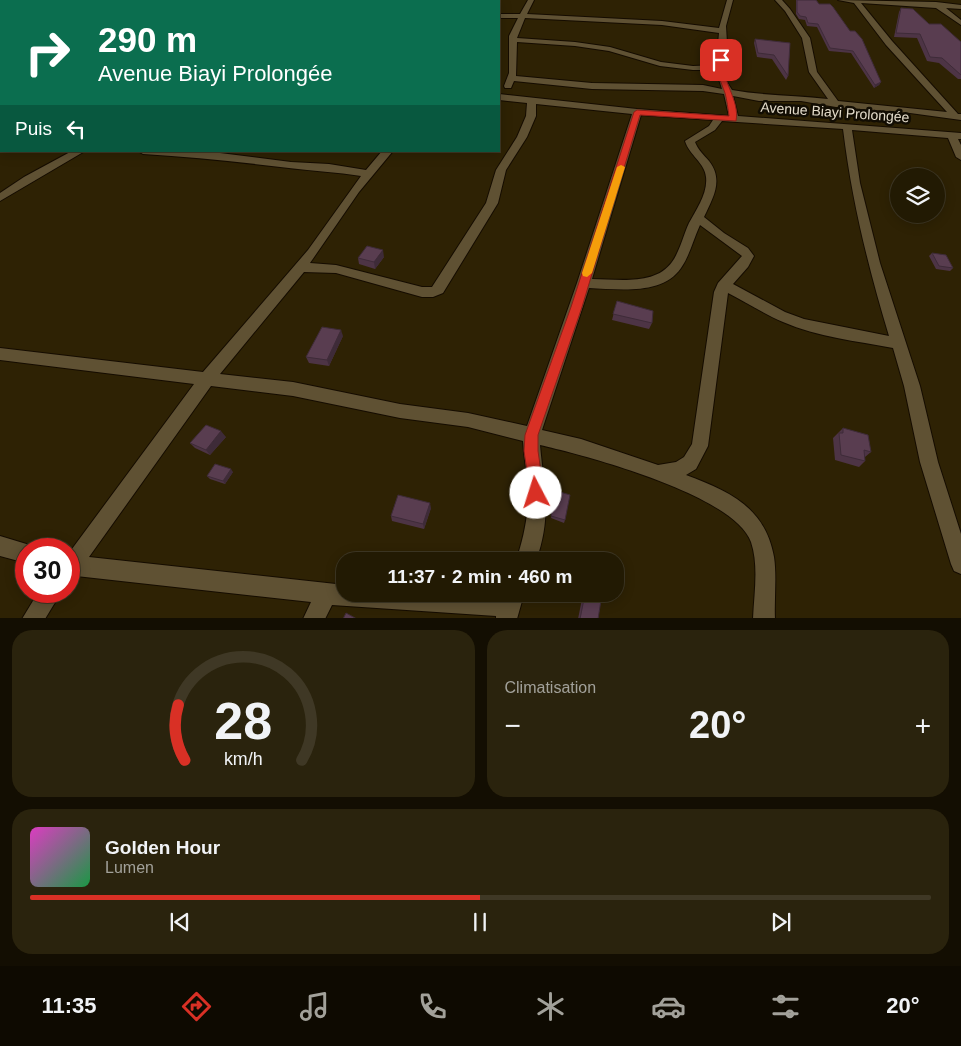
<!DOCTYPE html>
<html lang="fr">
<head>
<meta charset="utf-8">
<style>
  :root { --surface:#221a03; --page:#2a230d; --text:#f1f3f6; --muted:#a2a19a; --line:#3f3825; --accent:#d93025 }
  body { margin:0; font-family:Arial,sans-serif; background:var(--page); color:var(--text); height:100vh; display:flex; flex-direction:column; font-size:19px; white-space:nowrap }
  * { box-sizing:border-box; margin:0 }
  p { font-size:16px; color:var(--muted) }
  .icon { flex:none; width:28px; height:28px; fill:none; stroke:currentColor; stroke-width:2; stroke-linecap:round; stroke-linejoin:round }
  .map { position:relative; height:618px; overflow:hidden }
  .side { display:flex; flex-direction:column; gap:12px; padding:12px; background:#130e02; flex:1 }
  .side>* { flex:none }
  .guide { position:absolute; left:0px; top:0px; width:500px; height:152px; box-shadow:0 2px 12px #0003,0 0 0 1px var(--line); background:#0b6e4f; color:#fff; overflow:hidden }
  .controls { position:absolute; left:890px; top:168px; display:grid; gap:10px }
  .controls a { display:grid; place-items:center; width:55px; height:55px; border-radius:50%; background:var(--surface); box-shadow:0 2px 12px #0003,0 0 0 1px var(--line); font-size:25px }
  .speed { position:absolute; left:15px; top:538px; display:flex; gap:10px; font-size:25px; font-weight:700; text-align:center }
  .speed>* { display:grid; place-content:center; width:65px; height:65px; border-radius:50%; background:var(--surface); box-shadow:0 2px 12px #0003,0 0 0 1px var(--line); line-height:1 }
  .speed .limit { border:8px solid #d22; background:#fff; color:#111 }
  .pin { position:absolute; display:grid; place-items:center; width:42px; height:42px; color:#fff; margin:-21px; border-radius:10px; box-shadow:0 2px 8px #0006 }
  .me { position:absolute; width:55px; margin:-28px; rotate:355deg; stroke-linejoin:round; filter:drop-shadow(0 0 4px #0008) }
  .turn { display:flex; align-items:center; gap:18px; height:105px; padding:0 15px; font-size:22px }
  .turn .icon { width:65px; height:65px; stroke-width:2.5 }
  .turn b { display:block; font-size:35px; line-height:42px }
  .then { display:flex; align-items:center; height:48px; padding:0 15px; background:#0003; gap:10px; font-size:19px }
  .big { font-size:38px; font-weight:800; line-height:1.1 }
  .side .widget { flex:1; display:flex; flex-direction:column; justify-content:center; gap:8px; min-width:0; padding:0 18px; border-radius:20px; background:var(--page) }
  .side .dial { align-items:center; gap:0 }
  .dial svg { height:130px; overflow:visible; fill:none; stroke:var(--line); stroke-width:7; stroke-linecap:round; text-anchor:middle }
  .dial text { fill:var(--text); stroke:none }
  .song { display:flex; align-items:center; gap:15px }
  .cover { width:60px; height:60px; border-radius:8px; background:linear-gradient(135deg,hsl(310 70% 55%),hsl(140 70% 35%)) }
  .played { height:5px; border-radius:2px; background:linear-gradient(90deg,var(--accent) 50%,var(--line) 50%) }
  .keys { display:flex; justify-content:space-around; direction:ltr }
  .heat { display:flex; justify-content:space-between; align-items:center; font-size:28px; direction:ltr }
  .side .tiles { flex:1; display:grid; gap:12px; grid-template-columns:1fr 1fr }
  .widget:last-child { grid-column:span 2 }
  .trip { position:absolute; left:336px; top:552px; width:288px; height:50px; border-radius:20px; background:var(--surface); box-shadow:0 2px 12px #0003,0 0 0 1px var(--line); font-weight:800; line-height:50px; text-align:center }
  .tab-bar { display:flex; height:80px; justify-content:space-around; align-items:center; background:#0e0a01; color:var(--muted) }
  .tab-bar .icon { width:35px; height:35px }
  .tab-bar .active { color:var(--accent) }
  .tab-bar b { font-size:22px; color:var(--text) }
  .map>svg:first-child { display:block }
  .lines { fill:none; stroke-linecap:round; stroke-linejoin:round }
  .minor-casing { stroke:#150c00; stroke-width:2 }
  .minor { fill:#5f5133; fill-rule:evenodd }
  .wall { fill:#4d3445 }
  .shaded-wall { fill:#3e2b38 }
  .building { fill:#593d50; stroke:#3e2b38 }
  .route { fill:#d93025; stroke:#8d1f18 }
  .slow { fill:#f59e0b }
  .labels { text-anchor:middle; stroke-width:5; stroke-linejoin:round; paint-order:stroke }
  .far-street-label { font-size:14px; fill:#e3dbca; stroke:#120d03 }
</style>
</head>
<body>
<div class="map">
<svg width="961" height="619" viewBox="0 0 961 619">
  <rect width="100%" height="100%" fill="#2e2204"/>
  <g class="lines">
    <!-- minor casing -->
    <g class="minor-casing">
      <path id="minor" d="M259,0H286V1H260Z
        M528,0H534L527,14L662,21L719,28L727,0H733L726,26L727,43L724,67L727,82L732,90C764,96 796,95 828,99L809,72L802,38L785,11L775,0H782L790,9L810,38L817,72L838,101L947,112L886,45L854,3L838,0L936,2L961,5V9L946,8L961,20V25L936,8L861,3L892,41L958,114H961V120L910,113L836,107L801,101H759L733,96L738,116L961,133V139H958L961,145V160L956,157L948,138L852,130L860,183L880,263L920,386L938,462L961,534V574L954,571L951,564L920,462L904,386L893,348C856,341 818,337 783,322C764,314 746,302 728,293L708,446L696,469L686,475C729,491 765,507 774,557C777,577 774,598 775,619H753C754,594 759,566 751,542C734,495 588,456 540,445C544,490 552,516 536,561H516C524,537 529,513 528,488C527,472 524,457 523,441L468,427L400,418L293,396L211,386L89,557L345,585V594H468L503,596L504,594H524L517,619H496V616L332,605L325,619H303L311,602L76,576L69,579V553L194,384L0,360V348L203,372L308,250L361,176C337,172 313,171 289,168C240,162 192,157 143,154L138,151L220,153L291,162L329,164L366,170L382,151H393L359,192L310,263L336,265L422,287H432L486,203L496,170L517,137L526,116L527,103L499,100V94L637,109L729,116L724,94L703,91L592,89L514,81L511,88H505L504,86L509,73V36L518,18H499V14H520ZM525,18L662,25L719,33L716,65L693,66L661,62L610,47L575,42L517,38ZM517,42L575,46L609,51L660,66L693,70H716L722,89L703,85L592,83L516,76ZM536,104L632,114L577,283L527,426L468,413L400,404L293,382L220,374L304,272L336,273L422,297H433L443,293L498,203L506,170L527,137L536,116ZM641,115L713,120L709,126L685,141C689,155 705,163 706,177C708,193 696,210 689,223C683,236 680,251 672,262C655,286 617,279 592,279ZM722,121L843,129C852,202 868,266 889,336L804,319L785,312L733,284L748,267L754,256L748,248L724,233L704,217C713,198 724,180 709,161C704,155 698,150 695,142L715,130ZM700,225L742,256L718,283L714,292L692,444L684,457L676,462L658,465L581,439L542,430L589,288C617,289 662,296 681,268C690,255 693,240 700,225Z
        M0,35H1V39H0Z
        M0,50H1V54H0Z
        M0,79L1,80V85H0Z
        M0,107L1,108V114L0,113Z
        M72,151H85L0,201V193L24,177Z
        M0,536L33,546L34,549H26V563L0,556Z
        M39,591H62L45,619H22Z"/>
    </g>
    <!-- minor -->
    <use href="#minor" class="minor"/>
  </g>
  <!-- wall -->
  <path class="wall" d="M796,0H816L881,82L879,85L874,88L851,53L829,51L817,27L807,26L805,20L799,19L796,14Z
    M901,8L961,42V79H958L939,63L927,61L917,38L894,37L899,12Z
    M755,39L790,43L788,76L786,80L772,59L757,57L754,43Z
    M932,253L953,268L950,271L936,269L929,256Z
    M384,257L375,269L359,264L358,258Z
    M617,301L652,323L649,329L612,320Z
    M343,336L329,366L309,363L306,357Z
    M843,428L871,452L865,457V461L859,467L835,460L833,438Z
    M226,437L210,455L195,448L190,443Z
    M233,472L225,484L210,479L207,476Z
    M557,491L565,520L564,523L551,518Z
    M431,508L424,529L392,521L391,516Z
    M583,594H602L598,619H578Z"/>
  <!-- shaded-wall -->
  <path class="shaded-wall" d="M881,82L879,85L874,88L875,85Z
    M383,250L384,257L375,269L374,262Z
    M341,330L343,336L329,366L327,360Z
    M221,431L226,437L210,455L206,450Z
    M231,469L233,472L225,484L223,481Z
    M430,503L431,508L424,529L423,524Z"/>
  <!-- building -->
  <path class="building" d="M797,0H816L819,4H830L833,7L850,31H855L862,39L881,82L875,85L853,51L830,48L818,24L808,23L806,17L800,16L797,12Z
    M901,8L913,9L929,24H941L961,42V75L942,58L930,57L920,34L896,33Z
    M755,39L790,43L788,76L774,55L758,53Z
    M367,246L383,250L374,262L358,258Z
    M932,253L946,255L953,268L939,266Z
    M617,301L653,311L652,323L613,314Z
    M322,327L341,330L327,360L306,357Z
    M206,425L221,431L206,450L190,443Z
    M843,428L868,435L871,452L864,450L865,461L841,455L839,433H843Z
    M215,464L231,469L223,481L207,476Z
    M557,491L570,495L565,520L551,516Z
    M398,495L430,503L423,524L391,516Z
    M585,594H602L598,619H580Z
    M346,613L357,619H343Z"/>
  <!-- route -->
  <path class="route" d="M719,58L724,60C721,81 740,100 736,121L640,115L582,307L538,435V451L544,493L542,498L536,500L531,498L524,451L525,435L571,307L634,112L637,110L729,116C728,109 727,100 725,93C721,81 714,71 719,58Z"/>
  <!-- slow -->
  <path class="slow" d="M621,165L625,167L592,273L587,277L583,276L582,273L617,167Z"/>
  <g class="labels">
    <!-- far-street labels -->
    <g class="far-street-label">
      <text transform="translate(835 112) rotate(4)" y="5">Avenue Biayi Prolongée</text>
    </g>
  </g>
</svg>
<div class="controls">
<a><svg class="icon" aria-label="layers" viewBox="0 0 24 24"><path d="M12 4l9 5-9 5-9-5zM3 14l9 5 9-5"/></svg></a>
</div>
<div class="speed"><div class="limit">30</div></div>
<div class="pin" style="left:721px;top:60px;background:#d93025"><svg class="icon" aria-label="arrive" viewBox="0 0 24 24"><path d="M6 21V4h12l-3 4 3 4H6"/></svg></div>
<svg class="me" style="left:536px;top:493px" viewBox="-20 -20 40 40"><circle r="19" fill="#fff"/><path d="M0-13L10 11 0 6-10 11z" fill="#d93025"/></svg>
<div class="trip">11:37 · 2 min · 460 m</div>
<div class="guide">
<div class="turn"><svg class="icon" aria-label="right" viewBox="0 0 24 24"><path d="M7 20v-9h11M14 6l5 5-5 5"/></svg><div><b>290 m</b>Avenue Biayi Prolongée</div></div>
<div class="then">Puis<svg class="icon" aria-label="left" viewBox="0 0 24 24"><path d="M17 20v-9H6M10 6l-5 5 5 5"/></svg></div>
</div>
</div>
<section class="side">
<div class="tiles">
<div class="widget dial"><svg viewBox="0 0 100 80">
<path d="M14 69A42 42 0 1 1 86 69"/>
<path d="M14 69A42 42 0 0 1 10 35" stroke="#d93025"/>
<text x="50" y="56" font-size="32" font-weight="700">28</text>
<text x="50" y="72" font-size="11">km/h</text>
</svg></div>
<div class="widget"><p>Climatisation</p>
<div class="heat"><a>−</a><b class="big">20°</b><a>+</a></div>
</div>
<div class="widget">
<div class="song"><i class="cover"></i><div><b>Golden Hour</b><p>Lumen</p></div></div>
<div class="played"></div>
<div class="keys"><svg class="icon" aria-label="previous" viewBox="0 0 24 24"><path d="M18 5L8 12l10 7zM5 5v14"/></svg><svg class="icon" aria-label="pause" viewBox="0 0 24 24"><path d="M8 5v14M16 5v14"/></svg><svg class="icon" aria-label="next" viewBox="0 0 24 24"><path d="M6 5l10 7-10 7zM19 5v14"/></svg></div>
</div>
</div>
</section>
<nav class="tab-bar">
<b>11:35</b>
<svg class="icon active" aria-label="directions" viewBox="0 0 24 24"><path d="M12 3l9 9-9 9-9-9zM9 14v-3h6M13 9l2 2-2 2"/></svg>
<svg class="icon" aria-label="music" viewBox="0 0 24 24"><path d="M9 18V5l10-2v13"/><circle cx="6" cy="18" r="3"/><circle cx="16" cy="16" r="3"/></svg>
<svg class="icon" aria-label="phone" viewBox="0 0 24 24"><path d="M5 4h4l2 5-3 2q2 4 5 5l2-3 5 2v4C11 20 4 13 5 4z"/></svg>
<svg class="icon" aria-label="climate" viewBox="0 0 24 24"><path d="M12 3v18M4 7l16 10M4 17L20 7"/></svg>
<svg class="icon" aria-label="car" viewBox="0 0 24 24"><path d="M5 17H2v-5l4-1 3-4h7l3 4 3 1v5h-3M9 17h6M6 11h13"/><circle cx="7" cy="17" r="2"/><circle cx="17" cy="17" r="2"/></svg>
<svg class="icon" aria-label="filters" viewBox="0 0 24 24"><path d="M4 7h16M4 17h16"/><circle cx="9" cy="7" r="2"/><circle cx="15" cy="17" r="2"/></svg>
<b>20°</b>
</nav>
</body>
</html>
